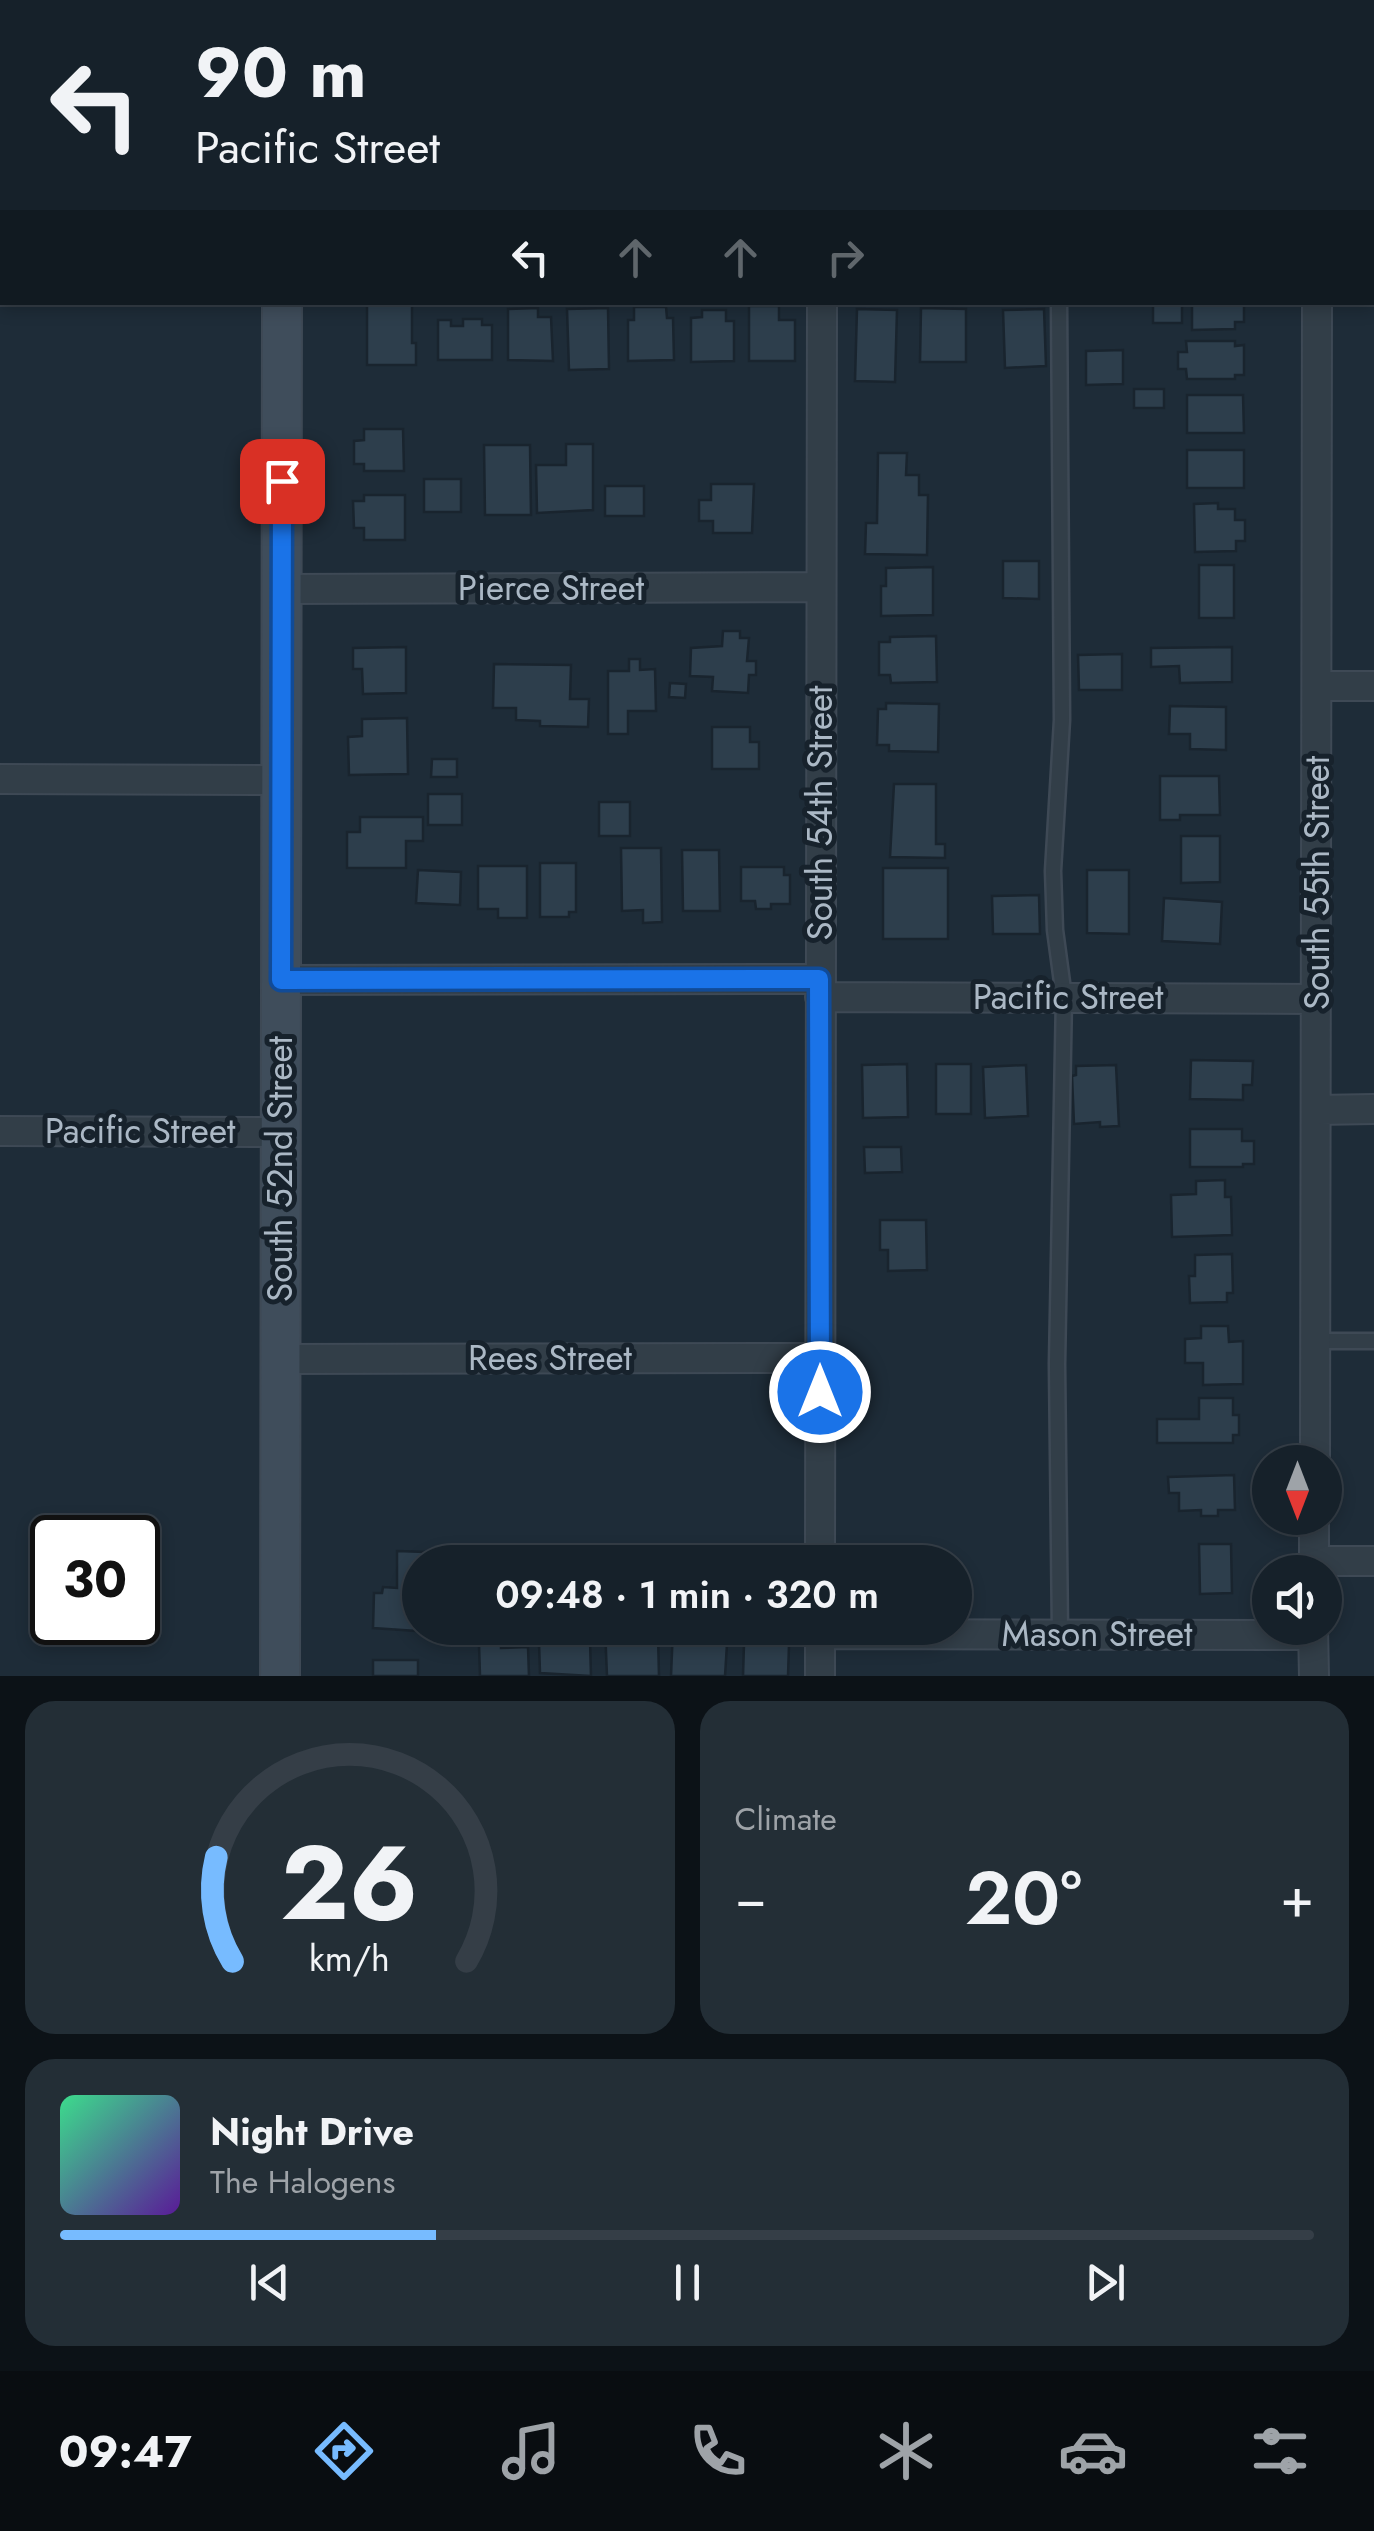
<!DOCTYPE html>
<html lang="en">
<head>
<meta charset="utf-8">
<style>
  :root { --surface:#16212a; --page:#232e36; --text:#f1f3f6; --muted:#9ea3a8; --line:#353e47; --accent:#7bf }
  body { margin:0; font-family:Jost,sans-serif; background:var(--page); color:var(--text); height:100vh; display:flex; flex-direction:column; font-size:38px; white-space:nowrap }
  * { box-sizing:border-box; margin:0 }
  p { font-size:32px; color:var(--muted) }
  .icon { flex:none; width:55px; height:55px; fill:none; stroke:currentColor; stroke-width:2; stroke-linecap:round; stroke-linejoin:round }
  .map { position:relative; height:1676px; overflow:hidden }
  .drawer { display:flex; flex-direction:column; gap:25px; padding:25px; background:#0c1217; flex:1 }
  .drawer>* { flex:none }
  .guide { position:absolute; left:0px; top:0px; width:1375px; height:305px; box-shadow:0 5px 15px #0003,0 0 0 2px var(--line); background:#16212a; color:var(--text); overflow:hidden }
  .needle { width:65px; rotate:180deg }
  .buttons { position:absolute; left:1252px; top:1445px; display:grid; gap:20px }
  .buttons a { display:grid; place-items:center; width:90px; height:90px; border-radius:50%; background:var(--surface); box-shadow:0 5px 15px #0003,0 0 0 2px var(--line); font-size:50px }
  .speed { position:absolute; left:30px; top:1515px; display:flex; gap:20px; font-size:50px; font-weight:700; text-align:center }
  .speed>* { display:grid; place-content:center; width:130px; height:130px; border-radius:50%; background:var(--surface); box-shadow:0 5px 15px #0003,0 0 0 2px var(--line); line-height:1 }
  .speed .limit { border:5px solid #111; border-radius:15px; background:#fff; color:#111 }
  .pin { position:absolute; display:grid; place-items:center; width:85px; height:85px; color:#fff; margin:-42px; border-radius:20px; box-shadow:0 5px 15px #0006 }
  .me { position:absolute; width:110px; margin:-55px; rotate:0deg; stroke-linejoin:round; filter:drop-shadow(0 0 8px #0008) }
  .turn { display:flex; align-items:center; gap:35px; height:210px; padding:0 30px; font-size:45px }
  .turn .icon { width:130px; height:130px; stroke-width:2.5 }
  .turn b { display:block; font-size:70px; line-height:85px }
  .lanes { display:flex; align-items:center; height:95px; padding:0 30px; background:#0003; justify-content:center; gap:50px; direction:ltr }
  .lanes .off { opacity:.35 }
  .big { font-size:75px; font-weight:600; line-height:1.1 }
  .drawer .widget { flex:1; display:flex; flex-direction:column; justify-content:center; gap:15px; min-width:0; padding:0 35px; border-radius:30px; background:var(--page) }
  .drawer .dial { align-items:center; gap:0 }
  .dial svg { height:260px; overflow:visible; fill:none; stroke:var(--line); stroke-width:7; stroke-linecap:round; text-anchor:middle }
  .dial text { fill:var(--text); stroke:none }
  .song { display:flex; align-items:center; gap:30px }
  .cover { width:120px; height:120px; border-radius:15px; background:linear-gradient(135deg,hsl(150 70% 55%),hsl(270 70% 35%)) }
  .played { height:10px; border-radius:5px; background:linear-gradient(90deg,var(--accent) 30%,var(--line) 30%) }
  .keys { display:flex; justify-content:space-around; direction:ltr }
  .heat { display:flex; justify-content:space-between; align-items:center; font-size:55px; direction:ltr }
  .drawer .tiles { flex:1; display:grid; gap:25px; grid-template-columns:1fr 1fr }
  .widget:last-child { grid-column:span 2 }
  .trip { position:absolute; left:402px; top:1545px; width:570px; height:100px; border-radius:50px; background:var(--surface); box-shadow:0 5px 15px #0003,0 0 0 2px var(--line); font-weight:600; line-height:100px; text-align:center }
  .tabs { display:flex; height:160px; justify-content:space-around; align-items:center; background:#090d11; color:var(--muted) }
  .tabs .icon { width:70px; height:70px }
  .tabs .on { color:var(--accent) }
  .tabs b { font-size:45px; color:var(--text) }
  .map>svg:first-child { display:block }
  .building { fill:#2d3e4c; stroke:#19242e; stroke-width:2.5 }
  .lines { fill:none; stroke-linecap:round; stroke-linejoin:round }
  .lane-casing { stroke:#3e4955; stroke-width:19 }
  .street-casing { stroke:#3e4955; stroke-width:32 }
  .secondary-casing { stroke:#3e4955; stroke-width:42 }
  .lane { stroke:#323e48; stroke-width:14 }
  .street { stroke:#323e48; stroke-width:28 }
  .secondary { stroke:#3f4d5b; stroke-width:38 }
  .route-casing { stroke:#114b97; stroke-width:25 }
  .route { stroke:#1a73e8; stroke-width:18 }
  .labels { text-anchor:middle; stroke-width:10; stroke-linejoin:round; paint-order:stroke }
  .street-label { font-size:35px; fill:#abb8c5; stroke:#17222c }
</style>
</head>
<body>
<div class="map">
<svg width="1374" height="1676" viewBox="0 0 1374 1676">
  <rect width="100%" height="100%" fill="#1e2c38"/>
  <!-- building -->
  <path class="building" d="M1153,302H1182V323H1153Z
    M1192,302H1244V322H1235V329L1192,330Z
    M367,305H412V343H416V365H367Z
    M749,306H779V320H795V361H749Z
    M634,307H666L667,318H673L674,360L628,361V320H634Z
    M538,308V317H551L553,361L508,360V309Z
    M608,308L609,369L569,370L567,309Z
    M921,308L966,309V362H920Z
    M857,309L897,310L895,382L855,381Z
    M1044,309L1046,366L1005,368L1003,310Z
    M702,310H726V321H734V361L691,362V318L702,317Z
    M463,319H482V325H492V360H438V320H451V326H463Z
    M1186,341H1235V346L1244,345V375H1235V379H1187L1186,369H1178V352H1187Z
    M1123,350V384L1086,385V351Z
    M1134,389H1164V408H1134Z
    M1187,395H1243L1244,433H1187Z
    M364,429H403L404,471H364V464H354V441L364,440Z
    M566,444H593V510L537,513L536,465H566Z
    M484,445H530L531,515H485Z
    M1187,450H1244V488H1187Z
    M878,453H907L906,475H919V495H928L927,555L865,554L866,523H877Z
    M424,479H461V512H424Z
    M711,484H754L752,533H713V521H699V500H711Z
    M605,486H644V516H605Z
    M364,495H405V540H364V528H354L353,501H364Z
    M1218,503V509H1235V520H1245V541H1236V551L1195,552L1194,504Z
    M1003,561H1039V599L1003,598Z
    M1199,565H1234V618H1199Z
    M933,567V615L881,616V586H886V568Z
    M723,631H740V638H749L747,661H756V675H749L748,693L712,691L713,677L690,676L691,648L722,646Z
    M936,636L937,682L891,683L890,675H879V642H890V637Z
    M406,647V693L363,694L362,669H353V648Z
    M1232,647V682L1180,683L1179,666L1151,667V648Z
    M1122,654V690H1079L1078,655Z
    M629,659H640V670L655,669L656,711H628V734H608V671H629Z
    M494,664L571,665L570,699H589L588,727L540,726V721L516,720V708H493Z
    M670,683L686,684L685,698L669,697Z
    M886,703L939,704L938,752L889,751V745H877L878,709H886Z
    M1170,706L1226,707V750L1190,749V734H1169Z
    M407,718L408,774L349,775L348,737L362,736V719Z
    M712,727H750V742H759V769H712Z
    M432,759H457V777H431Z
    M1160,776H1219L1220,815H1180V820H1160Z
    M894,784H936V844H945V858L890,857Z
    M428,794H462V825H428Z
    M599,802H630V836H599Z
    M360,817H423V841H406V868H347V832H360Z
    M1181,836H1220V882L1181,883Z
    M621,848H661L662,922L643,923V910L622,911Z
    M682,850H719L720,911H683Z
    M540,863H576V912H569V917H540Z
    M478,866H527V918H498V909H478Z
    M741,867H784V875H790V904H771V909H756L755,901H741Z
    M883,868H948V939H883Z
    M418,870L461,872L460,905L416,903Z
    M1087,870H1129V934L1087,933Z
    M1039,895L1040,934H993L992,896Z
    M1164,898L1222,902L1220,944L1162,941Z
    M1191,1060L1253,1061L1252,1085H1243V1100L1190,1099Z
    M907,1064L908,1117L863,1118L862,1065Z
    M936,1064H971V1114H936Z
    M1026,1065L1028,1116L985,1118L983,1067Z
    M1116,1065L1119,1126L1100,1127V1122L1074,1124L1072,1076L1076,1075V1066Z
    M1190,1129H1242V1141H1254V1164H1243V1167H1190Z
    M864,1147H901L902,1172L865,1173Z
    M1225,1180V1197H1231L1232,1235L1172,1237L1171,1195L1196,1194V1181Z
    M880,1220H926L927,1270L888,1271V1250H880Z
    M1232,1254L1233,1293H1227V1302L1190,1303L1189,1276H1195V1255Z
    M1201,1326H1228L1229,1342L1243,1341V1384L1203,1385V1363H1185V1339L1201,1338Z
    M1199,1398H1233V1415H1239V1435H1233V1443H1157V1419H1199Z
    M1234,1475L1235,1510H1218V1516H1201V1510L1179,1511V1493H1169L1168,1477Z
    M1199,1544H1231L1232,1593L1200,1594Z
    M874,1550H927V1562H874Z
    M397,1551L426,1552L425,1562H420V1578H414V1584H420V1628H446V1633L373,1628L374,1593H382L383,1587L397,1588Z
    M605,1628H637L638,1635H658L659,1676H607Z
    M673,1628H728L725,1676H671Z
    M590,1640L591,1676L540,1673L539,1642Z
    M501,1643V1648L528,1647L529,1676H480L479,1644Z
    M744,1644L789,1645L788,1676H743Z
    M373,1660H418V1676H373Z"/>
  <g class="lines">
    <!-- lane casing -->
    <g class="lane-casing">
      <path id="lane" d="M1059,302L1062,720L1053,871L1055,930L1064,997L1057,1364L1060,1634
        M1316,1341H1374"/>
    </g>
    <!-- street casing -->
    <g class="street-casing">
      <path id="street" d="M1317,2V0
        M0,232H2
        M1372,276H1374
        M282,589L821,587
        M1317,686H1374
        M0,779L282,780
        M281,980L819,979
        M820,997L1316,999
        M1317,1110L1374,1109
        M0,1131L280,1132
        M280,1359L820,1358
        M1315,1462L1317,302
        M1314,1561H1374
        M820,1562L822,302
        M1314,1572V1518
        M1313,1628L1314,1676
        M820,1634L1313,1635
        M820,1676V1628"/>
    </g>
    <!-- secondary casing -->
    <g class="secondary-casing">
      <path id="secondary" d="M283,2V0
        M280,1676L282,302"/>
    </g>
    <!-- lane -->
    <use href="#lane" class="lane"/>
    <!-- street -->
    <use href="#street" class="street"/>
    <!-- secondary -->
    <use href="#secondary" class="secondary"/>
  </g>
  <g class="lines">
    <!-- route casing -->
    <g class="route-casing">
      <path id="route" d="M282,481L281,980L819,979L820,1392"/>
    </g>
    <!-- route -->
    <use href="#route" class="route"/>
  </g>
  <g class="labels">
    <!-- street labels -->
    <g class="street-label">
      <text x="551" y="600">Pierce Street</text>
      <text transform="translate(820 813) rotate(-90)" y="12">South 54th Street</text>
      <text transform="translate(1317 883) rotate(-90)" y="12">South 55th Street</text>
      <text x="1068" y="1009">Pacific Street</text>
      <text x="140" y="1143">Pacific Street</text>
      <text transform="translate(280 1169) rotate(-90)" y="12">South 52nd Street</text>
      <text x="550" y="1370">Rees Street</text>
      <text x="1097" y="1646">Mason Street</text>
    </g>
  </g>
</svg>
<div class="buttons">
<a><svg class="needle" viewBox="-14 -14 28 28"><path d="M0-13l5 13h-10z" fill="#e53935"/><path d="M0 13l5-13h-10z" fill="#9ea3a8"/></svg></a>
<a><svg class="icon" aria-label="sound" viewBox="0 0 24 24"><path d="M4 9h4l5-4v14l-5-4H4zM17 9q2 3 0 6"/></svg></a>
</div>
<div class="speed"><div class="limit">30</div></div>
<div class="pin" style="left:282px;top:481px;background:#d93025"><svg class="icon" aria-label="arrive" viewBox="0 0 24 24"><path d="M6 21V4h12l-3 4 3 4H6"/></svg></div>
<svg class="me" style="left:820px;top:1392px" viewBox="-20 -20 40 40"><circle r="17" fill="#1a73e8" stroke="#fff" stroke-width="3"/><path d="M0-11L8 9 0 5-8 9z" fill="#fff"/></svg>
<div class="trip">09:48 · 1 min · 320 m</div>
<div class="guide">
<div class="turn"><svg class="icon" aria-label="left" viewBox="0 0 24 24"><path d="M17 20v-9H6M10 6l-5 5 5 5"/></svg><div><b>90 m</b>Pacific Street</div></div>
<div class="lanes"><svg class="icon" aria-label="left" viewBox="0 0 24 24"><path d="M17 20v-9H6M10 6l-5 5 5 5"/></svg><svg class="icon off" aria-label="ahead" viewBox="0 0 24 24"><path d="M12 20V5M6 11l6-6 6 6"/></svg><svg class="icon off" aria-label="ahead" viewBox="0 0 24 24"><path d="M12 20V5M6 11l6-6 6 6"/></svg><svg class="icon off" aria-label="right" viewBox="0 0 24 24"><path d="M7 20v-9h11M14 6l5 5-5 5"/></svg></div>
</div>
</div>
<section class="drawer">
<div class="tiles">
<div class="widget dial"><svg viewBox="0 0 100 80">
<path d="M14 69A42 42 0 1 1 86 69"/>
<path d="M14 69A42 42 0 0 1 9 37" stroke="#7bf"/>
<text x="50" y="56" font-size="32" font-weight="700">26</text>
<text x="50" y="72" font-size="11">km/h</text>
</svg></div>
<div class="widget"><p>Climate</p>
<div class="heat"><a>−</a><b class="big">20°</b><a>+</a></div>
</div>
<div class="widget">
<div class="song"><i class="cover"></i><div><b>Night Drive</b><p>The Halogens</p></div></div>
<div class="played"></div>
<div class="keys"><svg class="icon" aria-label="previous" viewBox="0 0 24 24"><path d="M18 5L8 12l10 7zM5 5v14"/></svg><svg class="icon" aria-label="pause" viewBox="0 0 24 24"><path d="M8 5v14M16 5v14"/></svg><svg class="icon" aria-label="next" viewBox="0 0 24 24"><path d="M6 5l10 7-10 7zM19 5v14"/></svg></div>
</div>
</div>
</section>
<nav class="tabs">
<b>09:47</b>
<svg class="icon on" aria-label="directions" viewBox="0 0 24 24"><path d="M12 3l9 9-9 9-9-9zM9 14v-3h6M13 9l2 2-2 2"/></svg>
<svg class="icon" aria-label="music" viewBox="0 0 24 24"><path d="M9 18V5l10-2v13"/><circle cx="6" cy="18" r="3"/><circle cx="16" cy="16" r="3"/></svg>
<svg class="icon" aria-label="phone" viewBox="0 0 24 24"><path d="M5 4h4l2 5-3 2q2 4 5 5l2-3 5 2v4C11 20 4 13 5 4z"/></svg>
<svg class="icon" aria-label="climate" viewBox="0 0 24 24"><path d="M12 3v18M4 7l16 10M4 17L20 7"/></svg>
<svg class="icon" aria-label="car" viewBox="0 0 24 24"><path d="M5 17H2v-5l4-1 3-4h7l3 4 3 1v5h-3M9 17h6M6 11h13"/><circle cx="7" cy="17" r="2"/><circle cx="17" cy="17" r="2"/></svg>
<svg class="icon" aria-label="filters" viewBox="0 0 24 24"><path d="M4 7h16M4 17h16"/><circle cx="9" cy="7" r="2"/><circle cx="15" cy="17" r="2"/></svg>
</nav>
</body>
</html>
